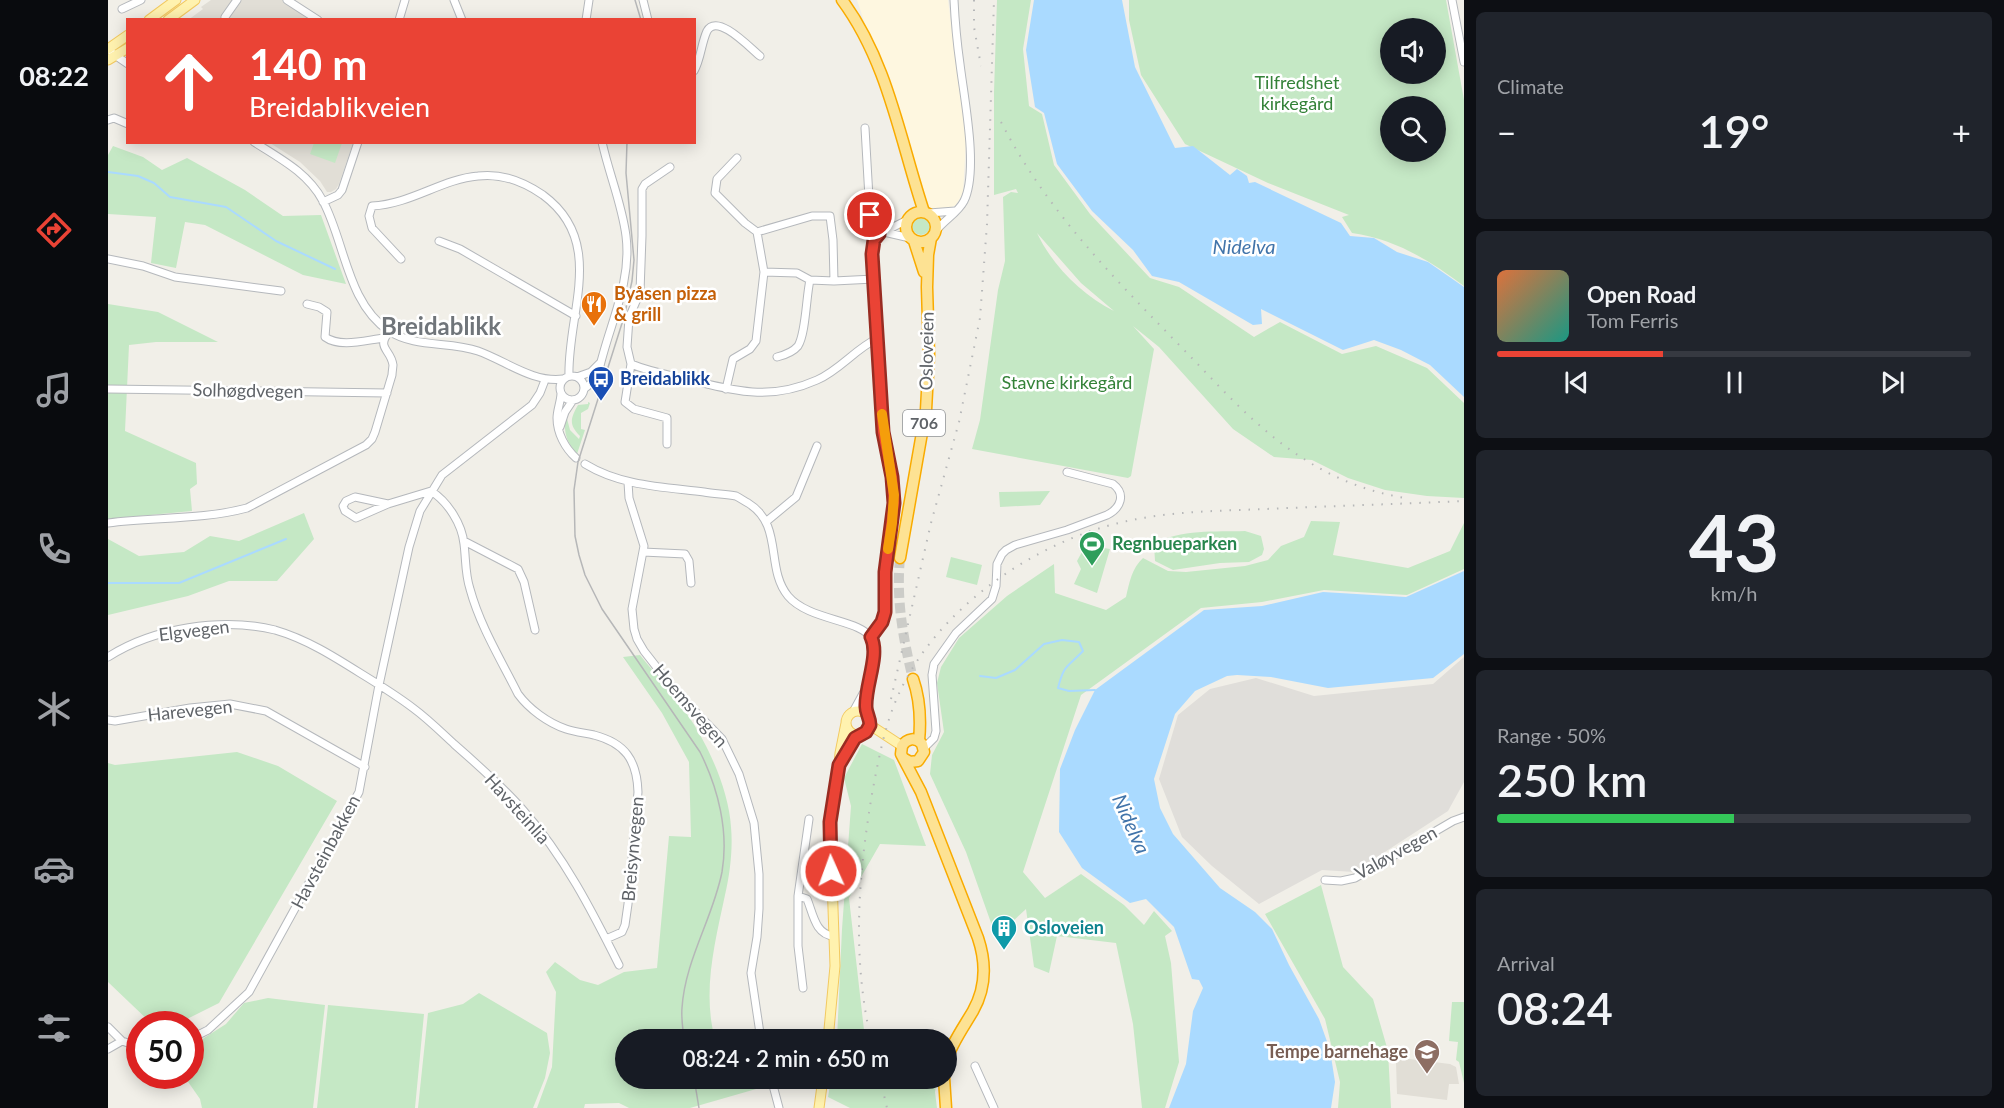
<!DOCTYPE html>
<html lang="en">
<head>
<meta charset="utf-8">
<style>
  :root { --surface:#171b24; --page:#20242c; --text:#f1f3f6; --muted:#9ea1a6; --line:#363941; --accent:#ea4335 }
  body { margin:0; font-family:Lato,sans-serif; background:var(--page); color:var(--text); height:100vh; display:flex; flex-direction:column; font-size:22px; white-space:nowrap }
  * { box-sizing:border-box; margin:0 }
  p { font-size:20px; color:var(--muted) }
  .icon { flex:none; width:33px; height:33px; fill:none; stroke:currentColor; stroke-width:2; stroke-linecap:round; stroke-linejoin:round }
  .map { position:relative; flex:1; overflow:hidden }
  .drawer { display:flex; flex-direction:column; gap:12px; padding:12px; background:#0d0f14; width:540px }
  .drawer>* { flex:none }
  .guide { position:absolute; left:18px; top:18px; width:570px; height:126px; border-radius:0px; box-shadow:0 3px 15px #0003; background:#ea4335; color:#fff; overflow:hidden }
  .tools { position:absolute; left:1272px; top:18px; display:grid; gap:12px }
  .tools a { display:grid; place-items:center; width:66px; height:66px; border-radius:50%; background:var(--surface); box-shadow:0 3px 15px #0003; font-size:30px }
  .speed { position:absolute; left:18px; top:1011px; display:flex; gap:12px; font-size:30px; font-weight:700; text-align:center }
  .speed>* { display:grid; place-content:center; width:78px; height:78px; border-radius:50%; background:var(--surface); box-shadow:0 3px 15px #0003; line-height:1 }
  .speed .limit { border:9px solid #d22; background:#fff; color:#111 }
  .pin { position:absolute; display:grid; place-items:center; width:51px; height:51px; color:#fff; margin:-26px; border:3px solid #fff; border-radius:50%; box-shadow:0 2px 6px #0007 }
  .me { position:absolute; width:66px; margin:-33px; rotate:358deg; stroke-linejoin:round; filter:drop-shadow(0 0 4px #0008) }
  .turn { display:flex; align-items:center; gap:21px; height:126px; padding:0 24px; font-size:27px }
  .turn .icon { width:78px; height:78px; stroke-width:2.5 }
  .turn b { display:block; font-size:42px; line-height:51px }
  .big { font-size:45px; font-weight:600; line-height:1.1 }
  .drawer .tile { flex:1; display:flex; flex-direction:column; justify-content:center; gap:9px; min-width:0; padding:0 21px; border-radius:9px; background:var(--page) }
  .drawer .dial { align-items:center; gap:0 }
  .dial b { font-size:78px; line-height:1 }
  .song { display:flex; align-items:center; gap:18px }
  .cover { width:72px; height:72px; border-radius:9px; background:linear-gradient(135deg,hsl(20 70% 55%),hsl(170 70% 35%)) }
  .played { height:6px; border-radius:3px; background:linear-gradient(90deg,var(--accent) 35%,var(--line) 35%) }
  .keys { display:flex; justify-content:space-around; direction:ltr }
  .heat { display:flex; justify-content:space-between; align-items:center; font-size:33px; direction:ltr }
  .charge { height:9px; border-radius:4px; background:linear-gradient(90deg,#34c759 50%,var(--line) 0) }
  .trip { position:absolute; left:507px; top:1029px; width:342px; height:60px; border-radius:30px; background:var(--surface); box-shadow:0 3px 15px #0003; font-weight:600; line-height:60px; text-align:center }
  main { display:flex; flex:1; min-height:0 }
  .menu { display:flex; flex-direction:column; width:108px; justify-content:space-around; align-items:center; background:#090b0e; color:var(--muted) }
  .menu .icon { width:42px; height:42px }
  .menu .on { color:var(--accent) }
  .menu b { font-size:27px; color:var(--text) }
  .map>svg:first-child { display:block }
  .commercial { fill:#fef7e0 }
  .industrial { fill:#e0deda }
  .education { fill:#e1ded6 }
  .green { fill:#c5e8c5; fill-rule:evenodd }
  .water { fill:#aadaff }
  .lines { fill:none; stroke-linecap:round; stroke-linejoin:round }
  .stream { stroke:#aadaff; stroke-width:2 }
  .highway-tunnel { stroke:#ccccc8; stroke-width:10; stroke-dasharray:10 5; stroke-linecap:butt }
  .minor-casing { stroke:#b5b8bc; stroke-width:9 }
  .major-casing { stroke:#f2c960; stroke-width:11 }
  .highway-casing { stroke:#f9ab00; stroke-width:13 }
  .minor { stroke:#fff; stroke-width:7 }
  .major { stroke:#fff2af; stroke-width:9 }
  .highway { stroke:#fde293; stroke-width:10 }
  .tram { stroke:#b6b7b8; stroke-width:1.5 }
  .rail { stroke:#b6b7b8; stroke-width:2; stroke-dasharray:1.5 8; stroke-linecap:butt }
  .route-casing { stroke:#982c22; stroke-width:15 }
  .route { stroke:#ea4335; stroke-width:10 }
  .slow { stroke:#f59e0b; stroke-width:10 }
  .labels { text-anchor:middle; stroke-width:5; stroke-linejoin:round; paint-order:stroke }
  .shield { fill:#fff; stroke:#8f9295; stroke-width:1.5 }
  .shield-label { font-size:16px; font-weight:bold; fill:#5f6368 }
  .park-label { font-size:18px; fill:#348238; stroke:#fff }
  .food-label { font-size:18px; font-weight:bold; fill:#c56008; stroke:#fff; text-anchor:start }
  .street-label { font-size:18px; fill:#5f6368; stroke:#fff }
  .transit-label { font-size:18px; font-weight:bold; fill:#164399; stroke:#fff; text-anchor:start }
  .leisure-label { font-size:18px; font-weight:bold; fill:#27864d; stroke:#fff; text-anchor:start }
  .culture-label { font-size:18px; font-weight:bold; fill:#0d838f; stroke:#fff; text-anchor:start }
  .education-label { font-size:18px; font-weight:bold; fill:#785e54; stroke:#fff; text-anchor:end }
  .water-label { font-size:20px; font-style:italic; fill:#4174aa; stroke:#fff }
  .district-label { font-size:24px; font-weight:bold; fill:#70757a; stroke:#fff }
</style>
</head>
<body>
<main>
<nav class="menu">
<b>08:22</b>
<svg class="icon on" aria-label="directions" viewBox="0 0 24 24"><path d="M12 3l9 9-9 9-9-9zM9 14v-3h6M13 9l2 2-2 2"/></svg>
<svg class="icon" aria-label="music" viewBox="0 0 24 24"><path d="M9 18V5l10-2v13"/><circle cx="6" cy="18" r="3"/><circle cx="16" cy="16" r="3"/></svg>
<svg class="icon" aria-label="phone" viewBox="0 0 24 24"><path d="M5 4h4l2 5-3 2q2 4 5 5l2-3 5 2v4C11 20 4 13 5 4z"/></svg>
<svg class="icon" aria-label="climate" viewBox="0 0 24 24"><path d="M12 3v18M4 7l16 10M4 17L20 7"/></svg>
<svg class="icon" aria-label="car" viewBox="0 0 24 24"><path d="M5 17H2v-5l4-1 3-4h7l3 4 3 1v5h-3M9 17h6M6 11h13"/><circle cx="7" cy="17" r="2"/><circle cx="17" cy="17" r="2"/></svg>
<svg class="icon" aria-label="filters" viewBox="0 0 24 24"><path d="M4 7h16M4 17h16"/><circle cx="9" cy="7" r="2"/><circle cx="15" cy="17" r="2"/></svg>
</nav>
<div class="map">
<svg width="1356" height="1108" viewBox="0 0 1356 1108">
  <rect width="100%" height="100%" fill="#f1efe8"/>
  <!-- commercial -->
  <path class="commercial" d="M749,0H840L858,140L855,193L848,205L839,209L833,211L825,209L820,207L815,202Z"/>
  <!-- industrial -->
  <path class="industrial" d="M1356,657V782L1340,811L1246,872L1214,870L1151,904L1104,866L1074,837L1051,779L1070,715L1102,689L1148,678L1206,696L1325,684Z"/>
  <!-- education -->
  <path class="education" d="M103,0H175L204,20H80L95,9L93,7Z
    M162,143H245L231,184L228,189L223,192H219L212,181L192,162Z
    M1293,1058L1342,1064L1348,1067L1351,1084H1341L1339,1100L1289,1094L1288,1062Z"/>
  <!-- green -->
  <path class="green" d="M889,0H923L915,49L921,106L934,114L946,165L982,214L1042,278L1071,287L1146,337L1172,322L1234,354L1268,346L1319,368L1356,403V498L1319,496L1277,490L1240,478L1204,460L1166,457L1125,429L1051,347L1025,326L1046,349L1023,476L1020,478L864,449L872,420L890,290L897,261L895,197L903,192L910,193L908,189L886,195V92ZM929,233L973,283L1006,311C974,295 944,265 929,233Z
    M1021,0H1338L1356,100V286C1321,260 1287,239 1244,233L1234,217L1241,215L1160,183L1077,144L1033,75L1021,20ZM1282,28H1328V74H1282ZM1282,106H1328V152H1282Z
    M206,143H234L227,163L202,154Z
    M5,146L35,157L54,170L79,158L137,190L175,216L213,215L238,284L195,275L97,225L77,222L68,268L43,263L48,217L0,214V155Z
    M804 226a9 9 0 1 1 18 0a9 9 0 1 1-18 0Z
    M0,304L50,312L110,342H48L21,345L17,431L88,463L89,484L82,489L84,511L0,519Z
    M480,402L482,403L480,409L473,413V429L477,430L469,454C458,442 455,431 458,415L462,430L471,439L472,436C461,425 462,419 470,405L480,404Z
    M942,491L932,505L892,507L891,492Z
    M196,513L206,539L169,581H121L80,596L0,615V539L31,556L76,552L102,536L131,541Z
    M1203,521L1232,522L1225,555L1300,568L1342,551L1356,523V569L1299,595L1216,590L1154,602L1093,608L973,695L915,872L937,898L973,874L1016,905L1036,925L1046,911L1064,931L1057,936L1063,963L1071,1062L1057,1108H1034L1025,1024L1008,943L949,936L941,973L926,967L918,909L888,937L858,852L822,774L824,755L836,732L829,683L833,667L851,638L899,596L946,564L947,593L998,610L1018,597C1021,583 1024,568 1035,558L1060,571L1078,572L1137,566L1160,560L1173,546L1196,537Z
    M1137,531L1153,536L1156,549L1154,555L1141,562L1112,563L1065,570L1047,561L1046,544C1072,529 1108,532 1137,531Z
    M984,546L1002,549L989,593L966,584L973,569L969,561L975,550Z
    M843,557L874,565L869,585L838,577Z
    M532,655C549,676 568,697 583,720C602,749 621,792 623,827C625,848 622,874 617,895C607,942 594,992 607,1039L518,1040V1078L658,1079L659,1086L582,1108H521L511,1103L477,1104L476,1108H429L444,1067L448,992L438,972L447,962L472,980L490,985L516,972L549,968L561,836L583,837L581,762L554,713L515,657Z
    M754,744L786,760L818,846L772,844L741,898L757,1039H729L734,929L743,806L736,778Z
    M129,752L170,766L229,801L111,1003L69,1024H44L0,982V763L7,765Z
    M1213,885L1235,967L1265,999L1280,1051L1283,1108H1230L1232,1082L1217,1019L1157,914Z
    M371,993L439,1033L442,1053L437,1078L425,1108H310L320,1013L355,1004Z
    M160,998L217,1005L205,1108H94L92,1099L76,1076H82L83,1052L96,1038L118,1024L136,1003Z
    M1344,1002H1356V1083L1351,1062L1348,1060L1350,1042L1341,1041Z
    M220,1005L316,1014L307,1108H209Z
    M723,1079H829L827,1092L829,1108H742L720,1097Z"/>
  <!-- water -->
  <path class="water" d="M926,0H1014L1027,67L1067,148L1085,146L1122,175L1129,169L1139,176L1141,183L1147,182L1233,223L1242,236L1266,238L1289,252L1320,262L1356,287V397L1322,365L1293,350L1266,340L1235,350L1153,309L1154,324L1145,325L1071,282L1044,276L1025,250L984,211L949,164L936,113L927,107L918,50Z
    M1356,571V654L1325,678L1220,688L1163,677L1129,675L1119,676L1087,691L1067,714L1046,779L1052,808L1065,834L1112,888L1147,912L1164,929L1181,965L1211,1019L1222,1050L1227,1082L1223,1108H1061L1078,1064L1085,1011L1095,988L1091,980L1084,979L1066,927L1038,899L1022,903L974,868L951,832L952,769L967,730L987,690L1096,610L1154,606L1215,592L1298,597Z"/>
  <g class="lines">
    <!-- stream -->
    <path class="stream" d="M0,172L30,176L46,183L62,197L118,207L168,241L227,269
      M0,583H71L178,539
      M872,676L888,678L907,670L936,644L954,640L971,642L975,651C959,668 956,664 950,688L961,691L987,690"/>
    <!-- highway-tunnel -->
    <path class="highway-tunnel" d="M792,558C788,600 795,638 805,679"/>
    <!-- minor casing -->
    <g class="minor-casing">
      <path id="minor" d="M179,0L210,20
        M346,0L354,20
        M535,0L540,20
        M1344,0L1356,62
        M14,9L33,0
        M117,17L129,0
        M291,20L297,0
        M478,20L481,0
        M4,53L20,64
        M586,71C593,59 593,44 599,31C609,12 643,49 652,56
        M0,120L6,118L20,124
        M757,128L762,215L771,234
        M146,142C173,159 200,173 215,201C237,242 239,303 281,331C307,348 342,341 370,351C398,361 425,383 455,379
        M215,202L230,195L234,190L250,142
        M821,213L847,211
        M828,231C836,220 850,213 856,201C871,170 856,98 852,64C849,43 847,21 846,0
        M649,232L704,216H722L725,240L726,281
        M776,232L802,238
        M331,241L352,249L468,316
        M0,259L35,266L67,277L173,291
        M293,259L264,228L261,216L264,206C303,204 334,179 370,176C393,173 416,182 435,195C499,242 459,313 461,376
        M656,272L689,273L702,280L726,281L766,279
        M199,304L211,307L219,312L217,337C232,348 258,340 276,338
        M508,316L521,318L519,347L523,364C542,372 562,375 582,380C629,391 662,401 709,380C732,370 747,349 770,338
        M521,318L532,292L534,236V189L537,184L562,167
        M669,357C677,355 685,352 690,346C698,333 698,297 702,280
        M523,364L517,402L526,409L559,418V444
        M452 388a12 12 0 1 1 24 0a12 12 0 1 1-24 0Z
        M469,377L483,372L492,363
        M0,389L279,393
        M476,389L486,381L491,370C501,325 524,283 518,236C514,204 501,174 494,142
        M618,389L625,359L642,349L648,341L656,272L649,232L637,223L607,193L609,179L629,158
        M453,393C453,401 449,410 449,418C449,433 457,448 468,458
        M452,427L457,412L465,400
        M477,464C513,486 555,487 596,492C606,494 618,494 628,496C632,498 636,501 640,503C676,525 657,568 680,596C701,621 753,619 764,639C773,654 753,693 759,715
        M520,482L521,498L536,546L524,609L526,629L529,639L536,651L568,692L614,739L631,774L646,823L651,874V909L649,937L643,973L653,1040
        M280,504L247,497L238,501L235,506L237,511L248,518L280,504L323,491C340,502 354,524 356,544C358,559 357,574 362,589C372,626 393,660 410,694C421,709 440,723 458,729C467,732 477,733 486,735C517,743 529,760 530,792L520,904L517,925L514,932L498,939
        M659,521L688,497L709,446
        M0,523C46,517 94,520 139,508L258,445L264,439L267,432L284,375C284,373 285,366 285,365C283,349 267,348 282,331
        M356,541L410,569L416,582L427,630
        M535,552L577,554L581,561L583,583
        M763,637L774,622L777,612V572L786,503L784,477L775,432L764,246L770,235L799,220
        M0,657C45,628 114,617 167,630C198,639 225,656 252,673C270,684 288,695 305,708C320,719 333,732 346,744C370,765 395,787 415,810C456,856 484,911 511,965
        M745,712L757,690
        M0,720L7,721L82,708L122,704L158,711L257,767
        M816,748L826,738L828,731L824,675L826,664L848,633L884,599L888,586L889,564L894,554L898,550L907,545L959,530L999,515C1013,508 1018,494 1005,484L959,472
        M701,819L690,896L699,899C705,913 707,935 726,936
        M1217,880L1233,881L1247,878L1345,821L1356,817
        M690,896V946L695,988
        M0,1027L14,1041
        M82,1039L100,1030L141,992L251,792L271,685L301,547L312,511L334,475L424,405L432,393L437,380
        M0,1049L14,1041L32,1047
        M867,1066L886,1108
        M663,1078L671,1108"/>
    </g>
    <!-- major casing -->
    <g class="major-casing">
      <path id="major" d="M41,20L68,0
        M60,20L87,0
        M0,49L20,35
        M0,60L20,48
        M738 723a12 12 0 1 1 24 0a12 12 0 1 1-24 0Z
        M762,725L794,746
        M732,763L741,746L750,735
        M720,1040L727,966L722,822L731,765L732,753L738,723
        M711,1108L715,1078"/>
    </g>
    <!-- highway casing -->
    <g class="highway-casing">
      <path id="highway" d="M734,0C780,62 792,140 816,212
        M798 227a15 15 0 1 1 30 0a15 15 0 1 1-30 0Z
        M806,241L816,272
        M792,558L818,410L821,355L819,287L820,255L823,238
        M805,679C812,699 813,720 811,741
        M795,758L802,762L810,761L816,752L814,744C808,737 799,738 794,746L793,754L813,792L870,938C878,962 878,988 865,1011C855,1028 844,1043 838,1061
        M836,1078L838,1108"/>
    </g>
    <!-- minor -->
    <use href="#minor" class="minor"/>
    <!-- major -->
    <use href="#major" class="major"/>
    <!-- highway -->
    <use href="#highway" class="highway"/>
    <!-- tram -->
    <path class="tram" d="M527,0L533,20
      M519,142L518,173L526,260L524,281L516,317L470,462L466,490L467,536L471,555L477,575L494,609L592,752C610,788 621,831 614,872C605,918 577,960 574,1008C573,1018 575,1029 576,1040
      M586,1078L591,1108"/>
    <!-- rail -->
    <path class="rail" d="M866,0V27L873,66
      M893,122C940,213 1007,279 1078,352C1115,390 1151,431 1196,459C1227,479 1261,492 1297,498
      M783,699L823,523L851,422L872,318L879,224L886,0
      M763,1040C744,956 750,878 764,794C770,762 776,728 789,698C826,611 925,542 1015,522C1062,511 1111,511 1158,509C1224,506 1290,504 1356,501
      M772,1078L779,1108"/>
  </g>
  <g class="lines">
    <!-- route casing -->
    <g class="route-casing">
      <path id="route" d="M723,871L722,822L731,765L747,738L758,732L762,725C762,718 758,713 758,707C757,685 772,655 763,637L774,622L777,612V572L786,503L784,477L775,432L764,254L766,240L771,234L762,215"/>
    </g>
    <!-- route -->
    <use href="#route" class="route"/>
    <!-- slow -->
    <path class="slow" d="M774,414L786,495L784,523L780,549"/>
  </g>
  <!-- icons -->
  <defs>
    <g id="restaurant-pin" transform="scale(1.35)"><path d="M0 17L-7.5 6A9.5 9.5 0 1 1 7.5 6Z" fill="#e8710a" stroke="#fff"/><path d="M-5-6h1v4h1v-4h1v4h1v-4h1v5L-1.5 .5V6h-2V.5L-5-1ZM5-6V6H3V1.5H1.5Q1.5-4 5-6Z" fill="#fff"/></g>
    <g id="bus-pin" transform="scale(1.35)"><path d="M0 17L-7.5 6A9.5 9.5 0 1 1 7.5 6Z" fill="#1a4fb4" stroke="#fff"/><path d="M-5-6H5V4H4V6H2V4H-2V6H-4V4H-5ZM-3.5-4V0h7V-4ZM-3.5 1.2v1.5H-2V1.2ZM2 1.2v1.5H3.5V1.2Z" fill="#fff"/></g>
    <g id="stadium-pin" transform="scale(1.35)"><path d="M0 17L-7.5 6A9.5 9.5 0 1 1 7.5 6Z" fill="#2e9e5b" stroke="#fff"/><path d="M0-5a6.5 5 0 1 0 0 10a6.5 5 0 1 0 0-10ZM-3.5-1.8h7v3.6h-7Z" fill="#fff"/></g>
    <g id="building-pin" transform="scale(1.35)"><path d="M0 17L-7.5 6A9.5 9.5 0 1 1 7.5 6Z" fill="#0f9aa8" stroke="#fff"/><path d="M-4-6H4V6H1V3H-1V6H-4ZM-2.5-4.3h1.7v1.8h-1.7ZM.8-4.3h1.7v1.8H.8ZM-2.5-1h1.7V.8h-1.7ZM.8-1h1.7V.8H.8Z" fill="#fff"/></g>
    <g id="school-pin" transform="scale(1.35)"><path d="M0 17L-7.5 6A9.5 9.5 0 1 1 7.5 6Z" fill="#8d6e63" stroke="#fff"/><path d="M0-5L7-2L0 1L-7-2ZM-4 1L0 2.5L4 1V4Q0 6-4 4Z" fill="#fff"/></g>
  </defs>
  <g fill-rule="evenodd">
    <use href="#restaurant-pin" x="486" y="304"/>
    <use href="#bus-pin" x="493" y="379"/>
    <use href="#stadium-pin" x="984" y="544"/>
    <use href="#building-pin" x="896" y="928"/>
    <use href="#school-pin" x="1319" y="1052"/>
  </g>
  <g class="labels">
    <!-- shield labels -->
    <rect class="shield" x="795" y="410" width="42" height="26" rx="4.5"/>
    <g class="shield-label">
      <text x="816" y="429">706</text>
    </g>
    <!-- park labels -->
    <g class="park-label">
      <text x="1189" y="89">Tilfredshet<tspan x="1189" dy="21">kirkegård</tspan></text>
      <text x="959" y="389">Stavne kirkegård</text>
    </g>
    <!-- food labels -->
    <g class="food-label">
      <text x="506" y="300">Byåsen pizza<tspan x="506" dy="21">&amp; grill</tspan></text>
    </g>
    <!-- street labels -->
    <g class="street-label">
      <text transform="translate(819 351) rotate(-89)" y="6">Osloveien</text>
      <text transform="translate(140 391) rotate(1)" y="6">Solhøgdvegen</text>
      <text transform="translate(86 631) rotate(-7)" y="6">Elgvegen</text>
      <text transform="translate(582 706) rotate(49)" y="6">Hoemsvegen</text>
      <text transform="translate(82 711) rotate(-6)" y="6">Harevegen</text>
      <text transform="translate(409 809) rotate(48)" y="6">Havsteinlia</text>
      <text transform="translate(525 849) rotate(-85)" y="6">Breisynvegen</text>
      <text transform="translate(218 852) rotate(-62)" y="6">Havsteinbakken</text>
      <text transform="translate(1288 853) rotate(-29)" y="6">Valøyvegen</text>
    </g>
    <!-- transit labels -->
    <g class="transit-label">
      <text x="512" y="385">Breidablikk</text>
    </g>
    <!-- leisure labels -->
    <g class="leisure-label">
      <text x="1004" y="550">Regnbueparken</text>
    </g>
    <!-- culture labels -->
    <g class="culture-label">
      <text x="916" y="934">Osloveien</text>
    </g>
    <!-- education labels -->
    <g class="education-label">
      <text x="1300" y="1058">Tempe barnehage</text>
    </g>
    <!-- water labels -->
    <g class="water-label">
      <text x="1136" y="254">Nidelva</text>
      <text transform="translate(1023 824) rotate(66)" y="7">Nidelva</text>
    </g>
    <!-- district labels -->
    <g class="district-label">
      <text x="333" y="335">Breidablikk</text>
    </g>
  </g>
</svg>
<div class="tools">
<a><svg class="icon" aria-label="sound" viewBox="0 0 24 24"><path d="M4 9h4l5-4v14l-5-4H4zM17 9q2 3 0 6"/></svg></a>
<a><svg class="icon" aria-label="search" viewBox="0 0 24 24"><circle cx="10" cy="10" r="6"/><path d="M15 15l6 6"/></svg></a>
</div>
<div class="speed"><div class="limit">50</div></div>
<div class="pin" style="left:762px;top:215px;background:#d93025"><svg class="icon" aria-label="arrive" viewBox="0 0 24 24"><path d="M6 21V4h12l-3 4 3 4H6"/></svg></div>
<svg class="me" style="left:723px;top:871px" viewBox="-20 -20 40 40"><circle r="17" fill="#ea4335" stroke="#fff" stroke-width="3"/><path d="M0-11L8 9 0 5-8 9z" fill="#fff"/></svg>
<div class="trip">08:24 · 2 min · 650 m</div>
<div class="guide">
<div class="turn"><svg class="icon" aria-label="ahead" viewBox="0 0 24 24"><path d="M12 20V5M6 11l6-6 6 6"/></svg><div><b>140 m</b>Breidablikveien</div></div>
</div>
</div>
<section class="drawer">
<div class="tile"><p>Climate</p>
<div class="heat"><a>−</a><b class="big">19°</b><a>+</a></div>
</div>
<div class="tile">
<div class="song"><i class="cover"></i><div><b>Open Road</b><p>Tom Ferris</p></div></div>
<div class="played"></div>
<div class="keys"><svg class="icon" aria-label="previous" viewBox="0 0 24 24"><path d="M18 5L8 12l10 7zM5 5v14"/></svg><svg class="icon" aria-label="pause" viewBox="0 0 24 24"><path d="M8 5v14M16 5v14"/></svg><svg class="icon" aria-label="next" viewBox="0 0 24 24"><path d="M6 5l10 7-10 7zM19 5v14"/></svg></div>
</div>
<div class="tile dial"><b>43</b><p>km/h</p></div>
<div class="tile"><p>Range · 50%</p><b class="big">250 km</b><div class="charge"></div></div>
<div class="tile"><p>Arrival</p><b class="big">08:24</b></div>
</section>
</main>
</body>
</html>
